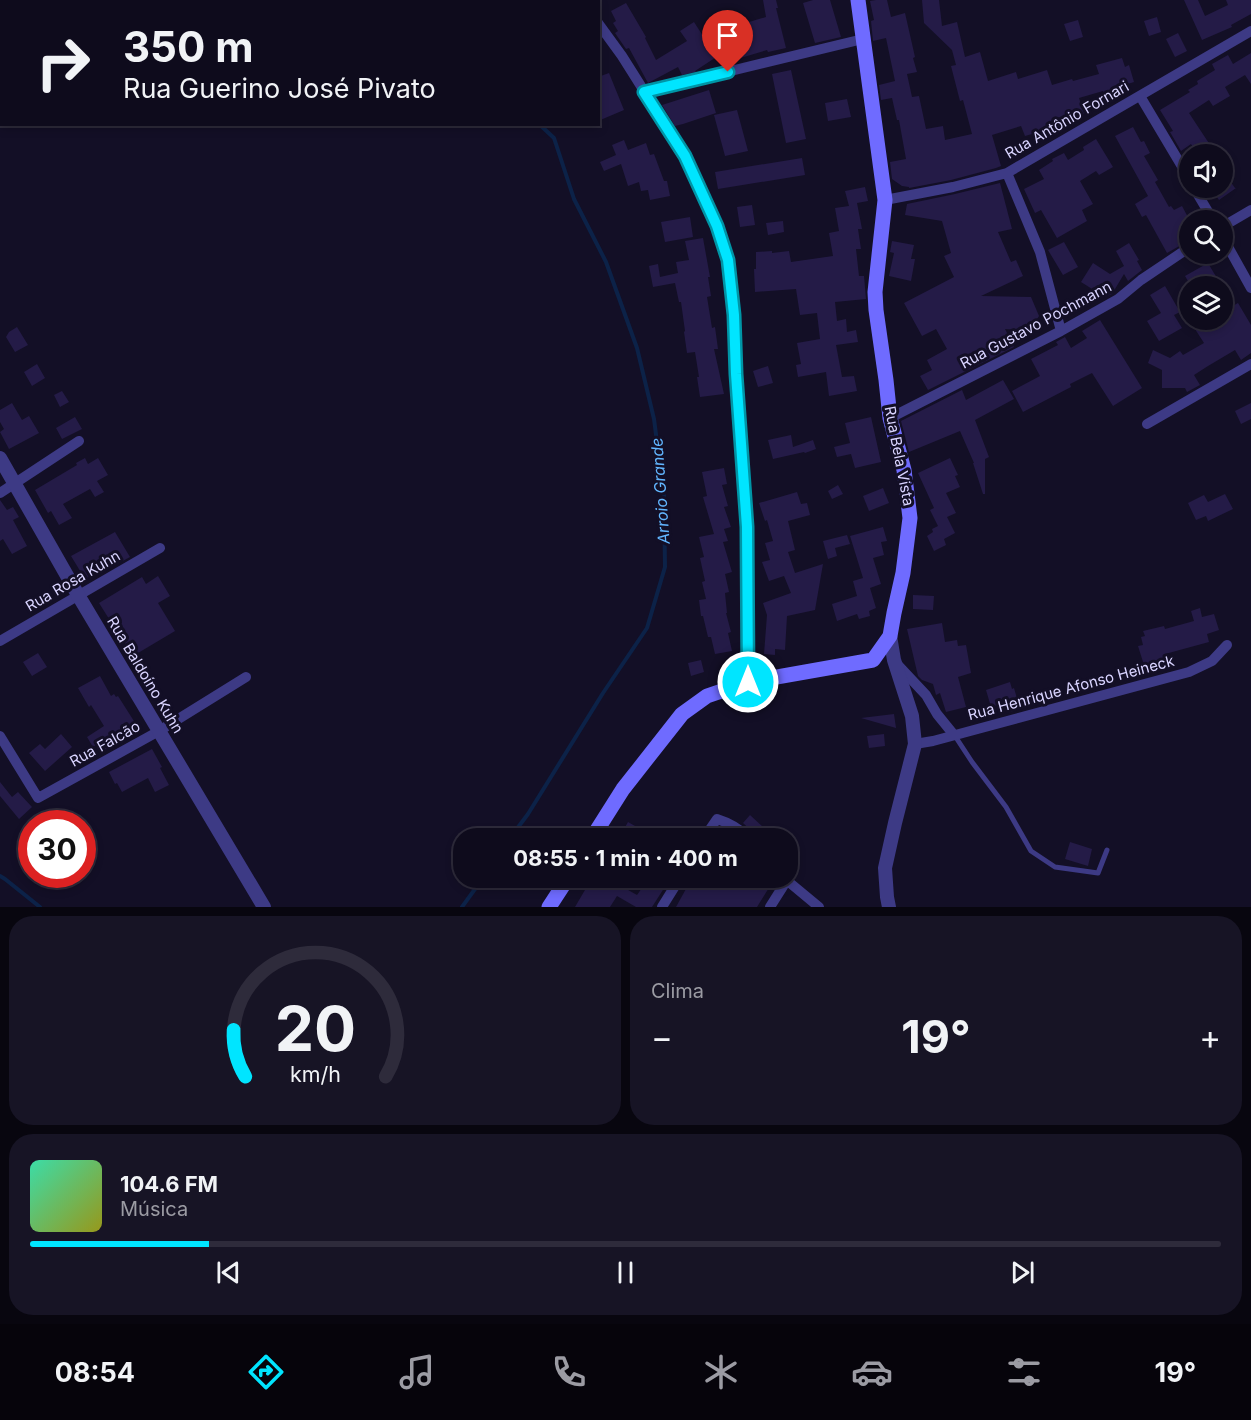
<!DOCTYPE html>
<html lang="pt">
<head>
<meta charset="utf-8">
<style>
  :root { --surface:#0e0b1c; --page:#171425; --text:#f1f3f6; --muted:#9b9ba3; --line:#2e2b3b; --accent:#00e5ff }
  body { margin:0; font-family:Inter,sans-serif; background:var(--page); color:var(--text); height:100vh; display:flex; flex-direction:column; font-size:22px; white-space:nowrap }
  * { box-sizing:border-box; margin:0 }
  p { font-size:20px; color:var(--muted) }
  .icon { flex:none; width:33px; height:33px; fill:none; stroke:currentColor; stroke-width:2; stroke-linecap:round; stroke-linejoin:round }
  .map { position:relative; height:907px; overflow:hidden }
  .side { display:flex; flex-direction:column; gap:9px; padding:9px; background:#08060f; flex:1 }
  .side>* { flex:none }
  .hud { position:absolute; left:0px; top:0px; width:600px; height:126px; box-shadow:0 3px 9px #0003,0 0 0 2px var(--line); background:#0e0b1c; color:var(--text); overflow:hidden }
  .controls { position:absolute; left:1179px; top:144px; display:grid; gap:12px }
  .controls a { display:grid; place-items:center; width:54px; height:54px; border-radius:50%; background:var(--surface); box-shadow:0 3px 9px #0003,0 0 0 2px var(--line); font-size:30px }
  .speed { position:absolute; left:18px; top:810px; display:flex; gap:12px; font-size:30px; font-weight:700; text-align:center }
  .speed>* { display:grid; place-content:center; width:78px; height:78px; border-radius:50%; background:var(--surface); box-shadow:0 3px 9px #0003,0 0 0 2px var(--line); line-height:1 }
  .speed .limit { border:9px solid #d22; background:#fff; color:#111 }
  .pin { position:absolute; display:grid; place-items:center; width:51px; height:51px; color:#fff; margin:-62px -26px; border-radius:50% 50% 50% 0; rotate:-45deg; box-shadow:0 0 6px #0007 }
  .pin .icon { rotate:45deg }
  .me { position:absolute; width:66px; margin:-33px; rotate:0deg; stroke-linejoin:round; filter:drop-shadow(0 0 4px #0008) }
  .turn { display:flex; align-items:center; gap:21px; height:126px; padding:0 24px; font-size:27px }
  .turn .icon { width:78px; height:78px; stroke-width:2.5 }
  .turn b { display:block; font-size:42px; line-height:51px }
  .big { font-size:45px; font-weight:700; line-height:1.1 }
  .side .card { flex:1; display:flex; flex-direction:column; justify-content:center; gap:9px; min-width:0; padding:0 21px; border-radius:24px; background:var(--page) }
  .side .dial { align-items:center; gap:0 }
  .dial svg { height:156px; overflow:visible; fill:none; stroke:var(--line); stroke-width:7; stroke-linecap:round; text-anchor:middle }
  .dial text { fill:var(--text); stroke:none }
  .song { display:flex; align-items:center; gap:18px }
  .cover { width:72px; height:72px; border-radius:9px; background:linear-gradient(135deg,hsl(160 70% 55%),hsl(60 70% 35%)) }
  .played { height:6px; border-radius:3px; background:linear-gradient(90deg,var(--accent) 15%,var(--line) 15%) }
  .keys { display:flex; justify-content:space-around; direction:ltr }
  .heat { display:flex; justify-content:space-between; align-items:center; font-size:33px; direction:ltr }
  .side .tiles { flex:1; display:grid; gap:9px; grid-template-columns:1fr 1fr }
  .card:last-child { grid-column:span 2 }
  .trip { position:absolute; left:453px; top:828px; width:345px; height:60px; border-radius:24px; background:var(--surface); box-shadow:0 3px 9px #0003,0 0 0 2px var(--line); font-weight:700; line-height:60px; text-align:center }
  .dock { display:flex; height:96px; justify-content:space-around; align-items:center; background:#06040b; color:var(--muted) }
  .dock .icon { width:42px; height:42px }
  .dock .on { color:var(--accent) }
  .dock b { font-size:27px; color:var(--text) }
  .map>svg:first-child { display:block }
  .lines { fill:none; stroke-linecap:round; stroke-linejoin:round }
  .stream { stroke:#0c2248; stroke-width:4 }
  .building { fill:#241b47 }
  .service { stroke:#3d3a85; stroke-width:5 }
  .minor { stroke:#3d3a85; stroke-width:10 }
  .tertiary { stroke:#3d3a85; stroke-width:14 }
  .secondary { stroke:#6f6bff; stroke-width:15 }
  .route-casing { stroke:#0095a6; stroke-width:15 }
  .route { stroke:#00e5ff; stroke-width:10 }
  .labels { text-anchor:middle; stroke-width:6; stroke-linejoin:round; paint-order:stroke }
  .street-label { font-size:15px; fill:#d9d4ff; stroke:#130f26 }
  .water-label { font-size:16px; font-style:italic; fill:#62b6ff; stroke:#130f26 }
</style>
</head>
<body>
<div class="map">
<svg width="1251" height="907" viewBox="0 0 1251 907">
  <rect width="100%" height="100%" fill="#130f26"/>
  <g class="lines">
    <!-- stream -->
    <path class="stream" d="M317,0L319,2
      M510,838L528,814L603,693L647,628L665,567L664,496L654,419L637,348L606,262L574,199L554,138L539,124
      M0,876L5,879L40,907
      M462,907L483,878"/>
  </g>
  <!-- building -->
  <path class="building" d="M763,0H776L778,8H776L786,48L768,52L767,50L727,62L724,52L695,71L696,72L682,75L678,67L648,83L629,48L626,49L615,33L618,31L613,23L616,21L611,11L626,3L646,37L645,38L656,60L687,41L680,31L694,22L705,39L740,28L739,25L766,17Z
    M813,0H830L841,37L815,43L803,3Z
    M876,0H887L891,17L905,13L915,57L913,58L917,72L907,74L912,97L919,96L926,129L943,126L945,140L972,134L963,100L960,101L951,66L956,65L952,50L924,23L922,0H939L942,26L957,22L965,57L980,52L988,81L1016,72L1018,79L1047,70L1052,85L1072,79L1073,81L1099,74L1096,65L1122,58L1125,67L1129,65L1134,82L1118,87L1120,93L1105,97L1103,91L1079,98L1084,114L1047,126L1049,133L1045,134L1046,136L1035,140L1032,134L1025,136L1021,126L992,135L1001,166L996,168L951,180L909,188V187L902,186L892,179L890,162L906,159L899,120H897L892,98L881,100L879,85L895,81L886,38L873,41L871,21L874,20L870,1Z
    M1184,0H1198L1205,16L1228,5L1226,0H1251V14L1231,25L1232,27L1202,40Z
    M1157,17L1161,32L1149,36L1144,21Z
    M1078,20L1083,37L1070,41L1064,24Z
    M1178,33L1187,51L1175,57L1166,39Z
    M1251,53V84L1245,75L1225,87L1230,96L1213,106L1209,100L1189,113L1216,154H1197L1191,144L1181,151L1170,132L1173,131L1160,110L1190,92L1188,90L1198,84L1197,81L1215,70L1212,64L1228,55L1233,64Z
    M791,70L806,139L786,143L772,74Z
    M609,73L624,110L598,121V77Z
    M709,90L716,113L683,124L675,126L662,105Z
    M847,99L851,117L828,121L825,103Z
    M737,110L748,151L725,156L714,115Z
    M1133,127L1141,142L1144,141L1150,153L1144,156L1158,180L1155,182L1169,207L1171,206L1174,210L1182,206L1190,221V240L1167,253L1146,215L1142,217L1135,204L1148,196L1115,136Z
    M1096,139L1113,167L1099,175L1096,171L1080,181L1093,204L1082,210L1087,221L1057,238L1041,210L1035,213L1024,189L1044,179L1039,170L1053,161L1052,159L1064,153L1068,160L1084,150L1083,147Z
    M624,140L628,150L646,143L650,155L654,154L664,181H667L670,196L650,200L648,190L641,191L639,182L628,186L621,164L604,171L600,162L616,155L612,145Z
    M802,158L805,175L718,189L715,172Z
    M1222,170L1235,188H1236L1219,200L1211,188H1222Z
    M1000,183L1012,229L998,232L1011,262L1016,260L1023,276L981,296L1031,297L1039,316L1029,331L1005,329L1014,347L928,390L920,376L932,370L927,360L947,349L936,329L922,336L904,303L954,277L944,256L951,253L942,221L905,215L907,204L955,194Z
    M865,187L868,201L857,203L862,229H858L861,249H856L859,276H864L866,299L835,302L837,321L846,319L847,332L856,330L858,342L836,345L842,377L854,376L857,391L829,396L826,372L798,377L796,365L801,364L797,343L820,339L817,313L800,315L796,289L755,292L754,269H756V252L772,251V253L789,251L791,262L833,256L829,233L839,231L835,208L849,206L845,191Z
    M752,205L755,225L740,227L737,207Z
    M690,217L693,237L665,242L661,222Z
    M783,221L784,232L768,235L766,223Z
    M703,238L710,277H708L711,296L707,297L712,328L715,327L718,349H714L724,394L700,397L697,377H699L695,352L687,353L684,332L685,331L681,302H679L675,283L653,287L649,266L658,264L660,277L678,273L676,262L689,260L685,241Z
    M892,241L914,245L911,259H915L911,281L889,276L894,253L890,252Z
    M1064,242L1078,267L1063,275L1048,250Z
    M1129,243L1139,260L1137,261L1142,270L1128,281L1124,274L1112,294L1105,297L1081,282L1093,263L1110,274L1124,266L1116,251Z
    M1208,263L1218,280L1208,286H1191L1185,276Z
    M1165,286L1180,312L1174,315L1182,328L1159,341L1147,321L1161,313L1150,295Z
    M1238,303L1251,325V353L1241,360L1235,350L1208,366L1194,375L1200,385L1187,392L1185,388H1162V370L1148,363L1153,350L1170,358L1180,351L1183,355L1204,343L1195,329L1212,320H1222V312Z
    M1100,320L1142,388L1113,406L1092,373L1070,384L1071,387L1023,412L1012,391L1040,376L1031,359L1058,345L1056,342L1065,337L1071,348L1087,338L1082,331Z
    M17,327L28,345L15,352L6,337L9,332Z
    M37,364L45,378L32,386L24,372Z
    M768,366L773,383L758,387L753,371Z
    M1003,380L1014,399L975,420L989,457L985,459V494H983L973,463H974L960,431L909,452L901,421L962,390L966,400Z
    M62,391L69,402L60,407L54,395Z
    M12,403L22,420L29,416L39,433L9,449L0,432L4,429L0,422V410Z
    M1251,403V419L1241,424L1235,411Z
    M75,417L82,429L62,439L56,428Z
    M871,417L881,462L855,468L851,454L837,457L834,447L850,443L845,423Z
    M791,435L793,447L813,440L816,449L805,453L804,452L773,459L768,440Z
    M85,458L88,464L98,458L108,475L97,481L104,492L95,497L90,489L63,504L72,518L59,525L51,511L48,513L35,490L77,465L76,463Z
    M950,458L958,475L955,476L960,487L946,493L956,513L947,517L955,533L944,539L946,545L934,551L927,536L933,532L932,529L938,526L930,510L934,508L918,473Z
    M724,468L727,484L722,485L728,506L724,507L731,527L724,529L728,541L723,542L732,572L725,574L729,592L725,593L727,613H726L731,632L728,633L732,651L715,654L711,637H708L703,616H701L699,600L706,599L702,582L705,581L700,558L704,557L699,537L714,534L703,497L707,496L702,472Z
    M838,485L843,494L832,499L828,491Z
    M883,488L889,503L869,511L863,496Z
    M797,492L801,504L807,503L810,515L788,521L795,550L788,552L795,573L823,564L815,610L787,616L785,650L775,649V655L764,654L767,615L763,603L791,593L784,576L769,581L762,562L770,560L765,543L773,541L767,520L765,521L759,503Z
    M1225,494L1233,509L1208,521L1206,516L1196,520L1188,503L1204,495L1208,502Z
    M0,500L7,510L13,507L19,517L13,520L27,546L12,554L3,539L0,541Z
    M883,527L887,541L881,542L884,555L873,558L881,584L870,588L876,608L869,611L870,616L859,619L857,614L837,621L832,604L857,596L853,581L863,578L850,536Z
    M115,532L130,557L99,574L98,572L85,579L71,556Z
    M847,535L850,544L835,548L837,556L828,559L823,541Z
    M158,576L170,596L158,603L175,631L133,656L123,640L125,639L114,620L111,622L99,603L142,577L146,584Z
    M913,595L934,596L933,610L913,609Z
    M1200,608L1202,617L1214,614L1219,630L1207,634L1209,642L1165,654L1166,659L1144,665L1138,646L1143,645L1141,637L1145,636L1143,631L1164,626L1165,629L1194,621L1191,611Z
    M942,623L945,642L957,640L958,646L966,645L971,673L958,677L966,707L946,712L940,693L936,695L933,684L922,680L918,676L907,629Z
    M38,653L47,667L32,676L23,662Z
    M701,660L704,672L691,676L688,663Z
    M100,676L111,696L114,694L116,697L118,696L139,729L100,753L96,745L93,747L87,737L104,726L91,705L89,707L78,688Z
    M1010,682L1012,689L1014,688L1020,709L1007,713L1004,703L991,707L986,690Z
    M894,714L896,728L861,718Z
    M61,734L72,747L45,771L29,753L40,744L45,749Z
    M884,734L885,746L869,748L867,736Z
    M152,749L162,767L160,768L169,785L155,792L148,778L122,792L117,783L115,784L109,772Z
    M0,782L12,797L18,792L32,807L19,819L0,796Z
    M750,815L763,827L756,835L743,823Z
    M628,822L656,838H619Z
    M1070,842L1092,849L1088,866L1065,859Z
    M592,878H626L621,886L637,895L649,878H669L667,881L668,882L652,907H636L617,896L610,907H575Z
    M692,878H775L757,907H676Z"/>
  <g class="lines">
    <!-- service -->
    <path class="service" d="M955,736L972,762L1006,807L1031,851L1055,867L1098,873L1107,850"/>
    <!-- minor -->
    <path class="minor" d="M598,23L622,56L685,156L717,226L728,260L734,315L736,374L747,527L748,682
      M644,92L863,39
      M1140,96L1190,180
      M1007,173L1040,252L1061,331
      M1194,188L1213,220
      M885,200L953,187L1007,173L1251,31
      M1222,227L1251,210
      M1222,236L1251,288
      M890,418L1061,331L1118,299L1141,280L1190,247
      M1147,424L1251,364
      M0,493L79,441
      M0,641L160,548
      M896,663L926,695L937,714L954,735
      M0,736L38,798L159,731L246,677
      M915,744L933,741L1189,672L1212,661L1227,645
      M704,838L717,819C730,823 740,829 749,838
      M784,878L819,907
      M662,907L680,878
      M770,907L787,880"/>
    <!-- tertiary -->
    <path class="tertiary" d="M0,458L78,595L264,907
      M889,907L887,897L885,868L895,823L915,744L912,716L894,660L890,636"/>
    <!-- secondary -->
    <path class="secondary" d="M592,838L623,789L682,714L707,696L748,682L873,660L890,636L894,613L903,573L910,518L904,470L890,418L886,380L876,310L875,292L885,200L858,0
      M549,907L568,878"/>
  </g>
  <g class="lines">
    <!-- route casing -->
    <g class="route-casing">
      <path id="route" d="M728,72L644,92L685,156L717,226L728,260L734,315L736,374L747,527L748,682"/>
    </g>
    <!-- route -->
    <use href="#route" class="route"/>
  </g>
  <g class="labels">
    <!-- street labels -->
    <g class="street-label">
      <text transform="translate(1067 120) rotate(-30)" y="5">Rua Antônio Fornari</text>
      <text transform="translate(1036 325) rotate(-28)" y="5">Rua Gustavo Pochmann</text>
      <text transform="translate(899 456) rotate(79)" y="5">Rua Bela Vista</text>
      <text transform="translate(73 581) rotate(-30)" y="5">Rua Rosa Kuhn</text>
      <text transform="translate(145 675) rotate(59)" y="5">Rua Baldoíno Kuhn</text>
      <text transform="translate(1071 688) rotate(-15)" y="5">Rua Henrique Afonso Heineck</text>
      <text transform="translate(105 744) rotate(-29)" y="5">Rua Falcão</text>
    </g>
    <!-- water labels -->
    <g class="water-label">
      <text transform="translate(660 491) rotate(-94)" y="6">Arroio Grande</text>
    </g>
  </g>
</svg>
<div class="controls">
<a><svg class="icon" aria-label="sound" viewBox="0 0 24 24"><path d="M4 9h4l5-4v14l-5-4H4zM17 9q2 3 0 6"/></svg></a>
<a><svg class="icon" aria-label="search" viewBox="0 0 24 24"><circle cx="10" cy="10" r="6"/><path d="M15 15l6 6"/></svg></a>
<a><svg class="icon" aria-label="layers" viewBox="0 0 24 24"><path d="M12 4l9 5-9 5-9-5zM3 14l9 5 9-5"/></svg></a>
</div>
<div class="speed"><div class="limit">30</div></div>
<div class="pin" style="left:728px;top:72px;background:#d93025"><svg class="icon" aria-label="arrive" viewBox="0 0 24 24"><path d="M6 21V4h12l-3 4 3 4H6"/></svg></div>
<svg class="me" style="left:748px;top:682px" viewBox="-20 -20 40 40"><circle r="17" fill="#00e5ff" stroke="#fff" stroke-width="3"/><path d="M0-11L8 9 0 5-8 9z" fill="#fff"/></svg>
<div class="trip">08:55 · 1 min · 400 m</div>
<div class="hud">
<div class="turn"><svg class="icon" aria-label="right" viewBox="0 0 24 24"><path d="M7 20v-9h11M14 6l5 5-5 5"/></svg><div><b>350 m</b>Rua Guerino José Pivato</div></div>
</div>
</div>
<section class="side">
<div class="tiles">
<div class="card dial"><svg viewBox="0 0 100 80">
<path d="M14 69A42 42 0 1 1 86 69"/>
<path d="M14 69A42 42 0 0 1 8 45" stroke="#00e5ff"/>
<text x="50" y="56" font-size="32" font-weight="700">20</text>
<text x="50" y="72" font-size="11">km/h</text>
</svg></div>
<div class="card"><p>Clima</p>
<div class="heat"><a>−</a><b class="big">19°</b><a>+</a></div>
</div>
<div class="card">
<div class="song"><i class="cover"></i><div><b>104.6 FM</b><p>Música</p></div></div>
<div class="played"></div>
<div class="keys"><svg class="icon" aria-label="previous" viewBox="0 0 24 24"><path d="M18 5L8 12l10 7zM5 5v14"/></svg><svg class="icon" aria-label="pause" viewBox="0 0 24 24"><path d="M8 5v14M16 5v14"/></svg><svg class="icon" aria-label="next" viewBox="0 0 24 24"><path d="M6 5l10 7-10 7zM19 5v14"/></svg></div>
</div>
</div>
</section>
<nav class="dock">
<b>08:54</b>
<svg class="icon on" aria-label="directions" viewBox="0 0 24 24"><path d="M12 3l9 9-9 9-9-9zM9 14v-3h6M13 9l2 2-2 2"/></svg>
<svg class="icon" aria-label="music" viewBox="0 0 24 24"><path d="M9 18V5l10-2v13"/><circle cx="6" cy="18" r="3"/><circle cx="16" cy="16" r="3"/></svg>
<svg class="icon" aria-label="phone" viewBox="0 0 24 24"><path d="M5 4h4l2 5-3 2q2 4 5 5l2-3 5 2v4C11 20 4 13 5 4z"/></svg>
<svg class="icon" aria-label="climate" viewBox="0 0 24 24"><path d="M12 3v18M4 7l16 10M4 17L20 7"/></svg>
<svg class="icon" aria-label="car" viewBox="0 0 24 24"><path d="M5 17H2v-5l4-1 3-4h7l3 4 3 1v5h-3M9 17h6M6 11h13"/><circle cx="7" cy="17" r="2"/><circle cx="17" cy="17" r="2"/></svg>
<svg class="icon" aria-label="filters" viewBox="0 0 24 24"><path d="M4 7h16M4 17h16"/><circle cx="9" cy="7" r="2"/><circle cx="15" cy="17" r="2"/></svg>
<b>19°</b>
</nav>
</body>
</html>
